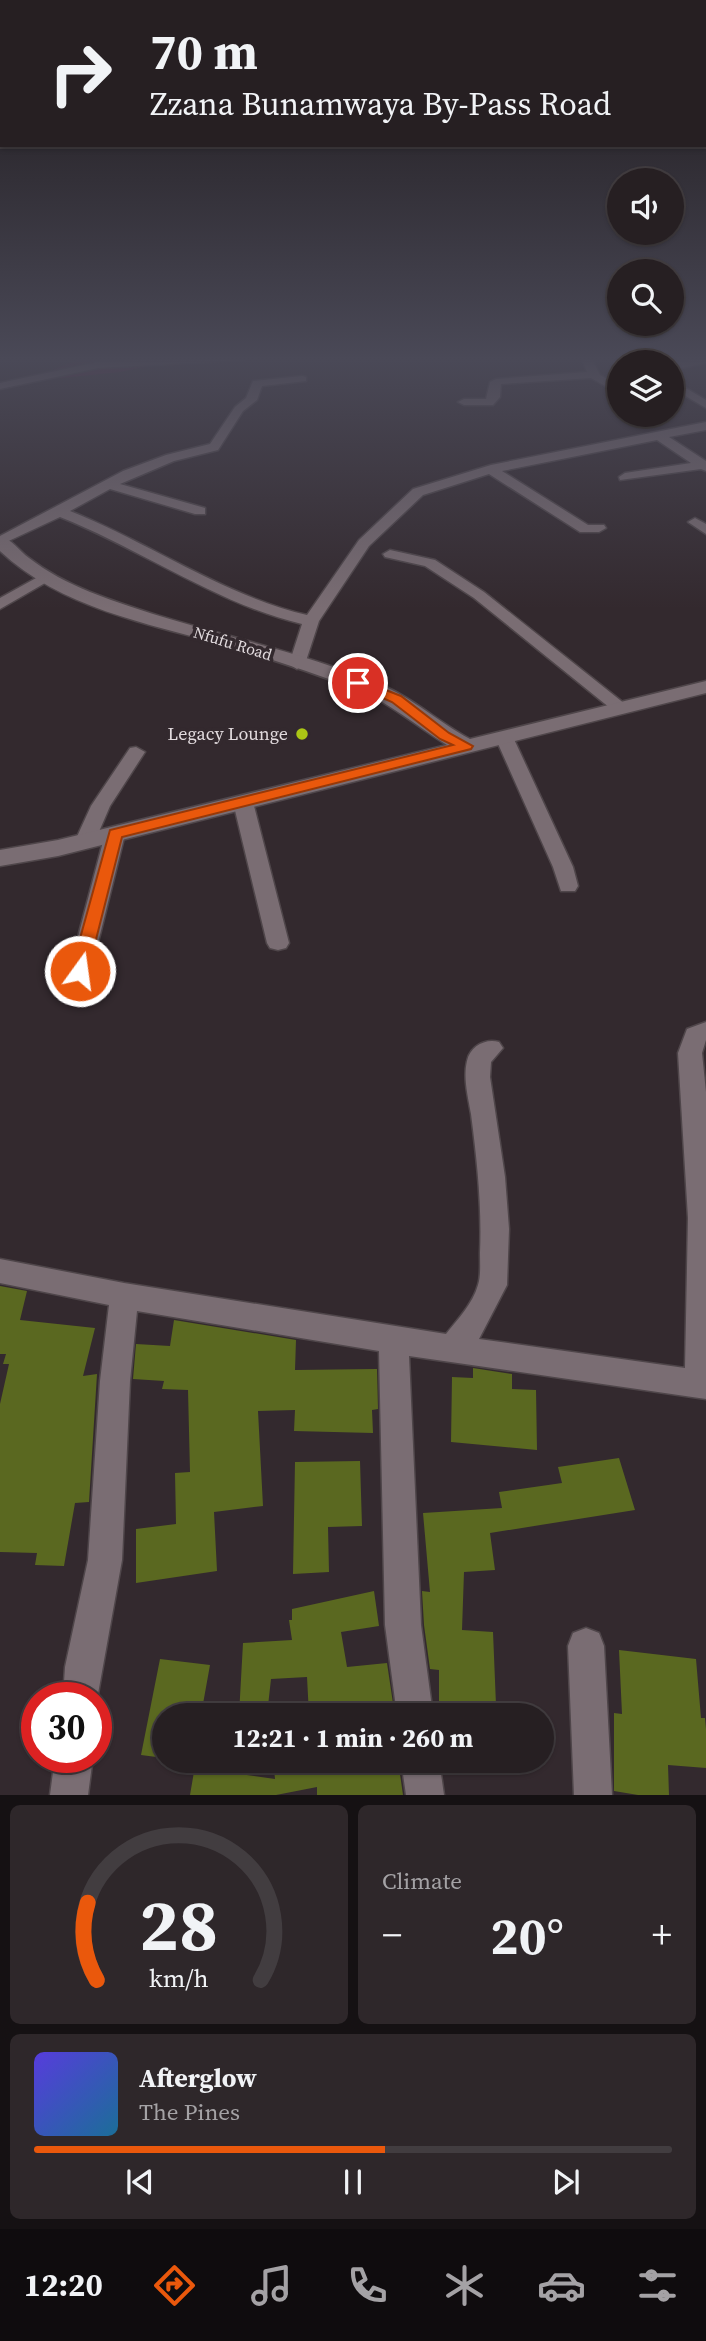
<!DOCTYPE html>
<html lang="en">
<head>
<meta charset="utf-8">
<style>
  :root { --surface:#261f22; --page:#2e272a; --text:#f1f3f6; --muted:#a4a2a5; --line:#423d40; --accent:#ea580c }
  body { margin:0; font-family:"Source Serif 4",serif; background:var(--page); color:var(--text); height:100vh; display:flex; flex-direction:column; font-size:26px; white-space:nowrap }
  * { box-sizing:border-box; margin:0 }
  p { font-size:23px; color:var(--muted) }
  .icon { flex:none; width:38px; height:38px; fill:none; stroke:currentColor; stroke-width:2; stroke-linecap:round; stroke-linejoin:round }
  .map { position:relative; height:1795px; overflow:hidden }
  .sheet { display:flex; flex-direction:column; gap:10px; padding:10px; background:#151113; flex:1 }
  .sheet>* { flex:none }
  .top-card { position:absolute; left:0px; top:0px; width:707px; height:147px; box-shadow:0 2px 5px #0004,0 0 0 2px var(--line); background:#261f22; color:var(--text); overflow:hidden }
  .tools { position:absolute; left:607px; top:168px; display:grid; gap:14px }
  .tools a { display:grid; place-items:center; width:77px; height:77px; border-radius:50%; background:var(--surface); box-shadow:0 2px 5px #0004,0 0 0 2px var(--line); font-size:35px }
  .speed { position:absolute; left:21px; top:1682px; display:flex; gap:14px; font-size:35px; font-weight:700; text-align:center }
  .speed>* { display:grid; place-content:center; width:91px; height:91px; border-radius:50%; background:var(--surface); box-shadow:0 2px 5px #0004,0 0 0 2px var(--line); line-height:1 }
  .speed .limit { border:10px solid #d22; background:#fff; color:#111 }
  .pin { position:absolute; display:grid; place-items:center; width:60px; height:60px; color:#fff; margin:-30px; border:4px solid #fff; border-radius:50%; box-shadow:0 2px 7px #0007 }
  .me { position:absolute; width:77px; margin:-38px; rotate:14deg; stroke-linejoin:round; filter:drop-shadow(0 0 5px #0008) }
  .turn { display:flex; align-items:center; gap:24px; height:147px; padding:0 35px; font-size:32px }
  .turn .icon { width:91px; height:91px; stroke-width:2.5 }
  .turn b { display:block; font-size:49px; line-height:60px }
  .big { font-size:52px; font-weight:700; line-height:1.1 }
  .sheet .tile { flex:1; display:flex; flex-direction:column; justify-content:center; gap:10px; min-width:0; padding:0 24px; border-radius:10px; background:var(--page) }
  .sheet .dial { align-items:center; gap:0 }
  .dial svg { height:182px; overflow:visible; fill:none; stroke:var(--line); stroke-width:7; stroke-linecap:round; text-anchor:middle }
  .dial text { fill:var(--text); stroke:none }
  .song { display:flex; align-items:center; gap:21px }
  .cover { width:84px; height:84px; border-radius:10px; background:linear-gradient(135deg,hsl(250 70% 55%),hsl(200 70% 35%)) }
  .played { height:7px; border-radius:4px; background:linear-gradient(90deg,var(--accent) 55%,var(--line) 55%) }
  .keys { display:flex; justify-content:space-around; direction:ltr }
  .heat { display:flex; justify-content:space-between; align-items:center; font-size:38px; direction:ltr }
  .sheet .tiles { flex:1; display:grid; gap:10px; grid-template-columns:1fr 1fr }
  .tile:last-child { grid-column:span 2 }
  .trip { position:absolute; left:152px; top:1703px; width:402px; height:70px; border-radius:35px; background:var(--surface); box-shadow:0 2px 5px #0004,0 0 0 2px var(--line); font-weight:700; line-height:70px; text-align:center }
  .tabs { display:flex; height:112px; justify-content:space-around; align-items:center; background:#0f0c0e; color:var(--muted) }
  .tabs .icon { width:49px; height:49px }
  .tabs .selected { color:var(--accent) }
  .tabs b { font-size:32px; color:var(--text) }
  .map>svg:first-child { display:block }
  .green { fill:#621444 }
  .building { fill:#5a6820 }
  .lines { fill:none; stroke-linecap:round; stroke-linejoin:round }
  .minor-casing { stroke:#4f464a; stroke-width:3 }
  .tertiary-casing { stroke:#4f464a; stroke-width:3 }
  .minor { fill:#7a6d73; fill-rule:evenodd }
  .tertiary { fill:#7a6d73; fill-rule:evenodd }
  .route { fill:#ea580c; stroke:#983908; stroke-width:2 }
  .poi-dot { fill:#abc615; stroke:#33292e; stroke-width:2.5 }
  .labels { text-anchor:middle; stroke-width:7; stroke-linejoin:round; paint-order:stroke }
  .far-street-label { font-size:16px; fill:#e2dbde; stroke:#33292e }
  .poi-label { font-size:18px; fill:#e2dbde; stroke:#33292e; text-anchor:end }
</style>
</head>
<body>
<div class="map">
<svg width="706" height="1795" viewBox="0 0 706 1795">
  <rect width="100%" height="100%" fill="#33292e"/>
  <!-- green -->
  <path class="green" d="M85,357H93L96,364L128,357H158L163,363L120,372L62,378L55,375L53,370Z"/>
  <!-- building -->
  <path class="building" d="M0,1286L27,1291L20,1320L95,1328L83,1376L97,1374L89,1502L75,1503L64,1566L35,1565L37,1553L0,1552V1404L9,1364H3L6,1354H0Z
    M174,1320L296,1340L295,1370L377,1369L378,1409L372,1410L373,1433L294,1431L295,1410L258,1411L263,1506L214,1512L217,1571L136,1583V1529L176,1524L175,1473L190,1472L188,1390L162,1389L164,1381L133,1379L136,1344L170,1346Z
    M473,1368L512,1374V1389L536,1390L537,1450L451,1442L452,1377L473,1378Z
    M619,1458L635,1510L490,1533L495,1570L464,1572L462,1630L493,1632L496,1705L439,1702V1670L430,1669L424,1625L422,1591L430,1592L423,1513L502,1508L499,1492L562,1483L558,1467Z
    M360,1461L362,1526L328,1527L329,1572L293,1574L295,1462Z
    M374,1591L379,1626L341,1632L347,1667L387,1663L394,1710L343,1715H309L307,1677L271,1679L267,1715H239L243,1643L292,1640L289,1620H292V1609Z
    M619,1650L696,1659L701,1718H705L706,1729V1768L668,1765L669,1795H638L614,1791V1713L622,1714Z
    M160,1659L210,1665L201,1715H164V1758L141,1755Z
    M196,1760H234L232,1773L275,1779L273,1760H398L403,1795H317V1787L276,1795H190Z"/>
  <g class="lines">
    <!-- minor casing -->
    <g class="minor-casing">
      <path id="minor" d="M181,357H247L242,360L98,368L0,389V383L98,362Z
        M581,357H591L600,375L620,386V394L591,378L501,384L500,397L493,405H464L458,402L464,399H486L490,382L496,379L587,372Z
        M704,357L706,363L672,370V364Z
        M302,376L306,377V381L262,386L257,400L243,411L218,450L174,461L120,484L205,508V514H195L110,489L70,511C148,542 227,597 307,615L359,540L413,489L491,465L706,422V430L669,437L706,461V471L701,469L620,480L619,477L625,473L691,463L657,440L502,471L588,525H604L606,528L599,532H580L489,474L423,495L369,546L319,621L305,664L297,669L289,664L302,624C217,604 141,549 60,517L0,545V536L123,471L166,455L210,444L235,407L246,398L253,381Z
        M672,380L706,400V408L672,388Z
        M695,518L706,524V534L688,522Z
        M390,550L435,560L484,592L630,708L621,713L615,712L474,598L425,566L385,557L383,554Z
        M47,572L54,576L52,579L0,609V598Z
        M504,732L513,737L573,867L578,886L575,891H561L553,867L495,737Z
        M136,747L145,752L110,806L95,841L92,845H78L75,841L91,806L130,748Z
        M243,796L253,802L289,943L286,948L278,950L270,948L267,943L233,802Z
        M115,828L122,830L125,834L91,971L88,976L80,979L72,976L69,971L105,834L108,830Z
        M706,1022V1040L702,1053L706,1092V1399L409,1356L421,1625L433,1715H397L385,1625L379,1351L137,1311L130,1381L122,1560L96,1705V1698H63L65,1667L88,1560L100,1381L109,1305L0,1283V1259L124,1283L446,1334C458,1319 473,1303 478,1285C481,1276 480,1263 480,1253C482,1206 477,1160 471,1114C468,1097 463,1078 467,1061C470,1046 486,1038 499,1042L503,1048L491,1062L490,1077L505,1177L509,1229L507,1285L479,1339L685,1368L688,1218L678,1053L687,1029Z
        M586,1628L599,1633L604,1646L612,1795H574L568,1646L573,1633Z
        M55,1757H93L88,1795H50Z
        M401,1760H439L444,1795H406Z"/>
    </g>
    <!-- tertiary casing -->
    <g class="tertiary-casing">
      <path id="tertiary" d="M0,536C12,539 19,551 29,558C47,572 68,583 90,592C184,629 285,645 379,684C412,697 438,722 470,739L706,681V693L58,856L0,866V850L58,840L447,745C416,726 389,702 356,689C313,673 268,658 224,645C146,623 61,608 0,551Z"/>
    </g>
    <!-- minor -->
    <use href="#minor" class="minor"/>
    <!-- tertiary -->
    <use href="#tertiary" class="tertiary"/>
  </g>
  <!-- sky -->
  <linearGradient id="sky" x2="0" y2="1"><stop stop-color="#1c1719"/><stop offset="0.59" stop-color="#4a4957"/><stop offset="1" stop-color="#4a4957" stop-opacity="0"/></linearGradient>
  <rect width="706" height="609" fill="url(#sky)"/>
  <!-- route -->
  <path class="route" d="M358,679L401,696L449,733L473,746L471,749L122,837L88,971L86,975H74L71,971L110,830L453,745L440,739L392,702L353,685V680Z"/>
  <!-- markers -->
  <circle class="poi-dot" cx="302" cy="734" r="7"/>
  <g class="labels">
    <!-- far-street labels -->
    <g class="far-street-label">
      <text transform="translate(233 643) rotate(17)" y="6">Nfufu Road</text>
    </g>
    <!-- poi labels -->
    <g class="poi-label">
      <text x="288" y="740">Legacy Lounge</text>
    </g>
  </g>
</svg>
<div class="tools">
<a><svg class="icon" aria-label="sound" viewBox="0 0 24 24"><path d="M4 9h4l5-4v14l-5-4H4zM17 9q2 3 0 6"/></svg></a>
<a><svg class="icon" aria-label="search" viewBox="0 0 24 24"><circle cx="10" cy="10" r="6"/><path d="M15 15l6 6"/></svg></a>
<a><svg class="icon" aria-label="layers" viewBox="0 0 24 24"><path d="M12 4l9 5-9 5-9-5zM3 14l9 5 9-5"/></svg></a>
</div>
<div class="speed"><div class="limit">30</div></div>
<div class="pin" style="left:358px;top:683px;background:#d93025"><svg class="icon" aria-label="arrive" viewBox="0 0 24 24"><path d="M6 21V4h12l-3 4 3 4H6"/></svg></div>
<svg class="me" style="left:80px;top:971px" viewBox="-20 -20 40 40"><circle r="17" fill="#ea580c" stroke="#fff" stroke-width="3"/><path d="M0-11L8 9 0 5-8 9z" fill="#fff"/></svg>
<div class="trip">12:21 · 1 min · 260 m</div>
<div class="top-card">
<div class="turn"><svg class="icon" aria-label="right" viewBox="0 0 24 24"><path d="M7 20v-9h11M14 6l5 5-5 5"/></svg><div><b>70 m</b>Zzana Bunamwaya By-Pass Road</div></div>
</div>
</div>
<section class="sheet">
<div class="tiles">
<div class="tile dial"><svg viewBox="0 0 100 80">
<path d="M14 69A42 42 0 1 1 86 69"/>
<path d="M14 69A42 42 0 0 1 10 35" stroke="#ea580c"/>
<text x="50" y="56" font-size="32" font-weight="700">28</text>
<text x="50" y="72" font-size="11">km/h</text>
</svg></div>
<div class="tile"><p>Climate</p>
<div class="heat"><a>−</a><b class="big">20°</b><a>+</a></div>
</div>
<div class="tile">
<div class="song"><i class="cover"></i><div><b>Afterglow</b><p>The Pines</p></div></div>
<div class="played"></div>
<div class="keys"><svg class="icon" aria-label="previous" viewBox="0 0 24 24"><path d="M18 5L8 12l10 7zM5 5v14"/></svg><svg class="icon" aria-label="pause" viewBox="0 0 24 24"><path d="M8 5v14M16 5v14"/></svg><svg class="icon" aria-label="next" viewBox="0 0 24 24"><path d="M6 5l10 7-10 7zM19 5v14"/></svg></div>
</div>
</div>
</section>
<nav class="tabs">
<b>12:20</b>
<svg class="icon selected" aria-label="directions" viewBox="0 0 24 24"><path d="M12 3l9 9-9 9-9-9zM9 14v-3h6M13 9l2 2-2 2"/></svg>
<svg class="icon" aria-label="music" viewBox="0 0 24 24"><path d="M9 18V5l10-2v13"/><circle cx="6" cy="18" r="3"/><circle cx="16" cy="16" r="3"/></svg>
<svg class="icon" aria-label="phone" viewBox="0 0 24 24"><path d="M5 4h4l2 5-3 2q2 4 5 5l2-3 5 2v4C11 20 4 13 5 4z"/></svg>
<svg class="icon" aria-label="climate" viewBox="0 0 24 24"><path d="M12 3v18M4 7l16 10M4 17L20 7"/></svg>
<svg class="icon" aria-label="car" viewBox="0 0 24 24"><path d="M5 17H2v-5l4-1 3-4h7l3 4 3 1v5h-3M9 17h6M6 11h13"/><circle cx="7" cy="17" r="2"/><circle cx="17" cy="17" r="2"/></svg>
<svg class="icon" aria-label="filters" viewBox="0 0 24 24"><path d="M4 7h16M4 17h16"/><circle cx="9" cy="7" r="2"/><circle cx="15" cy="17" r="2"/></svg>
</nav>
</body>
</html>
